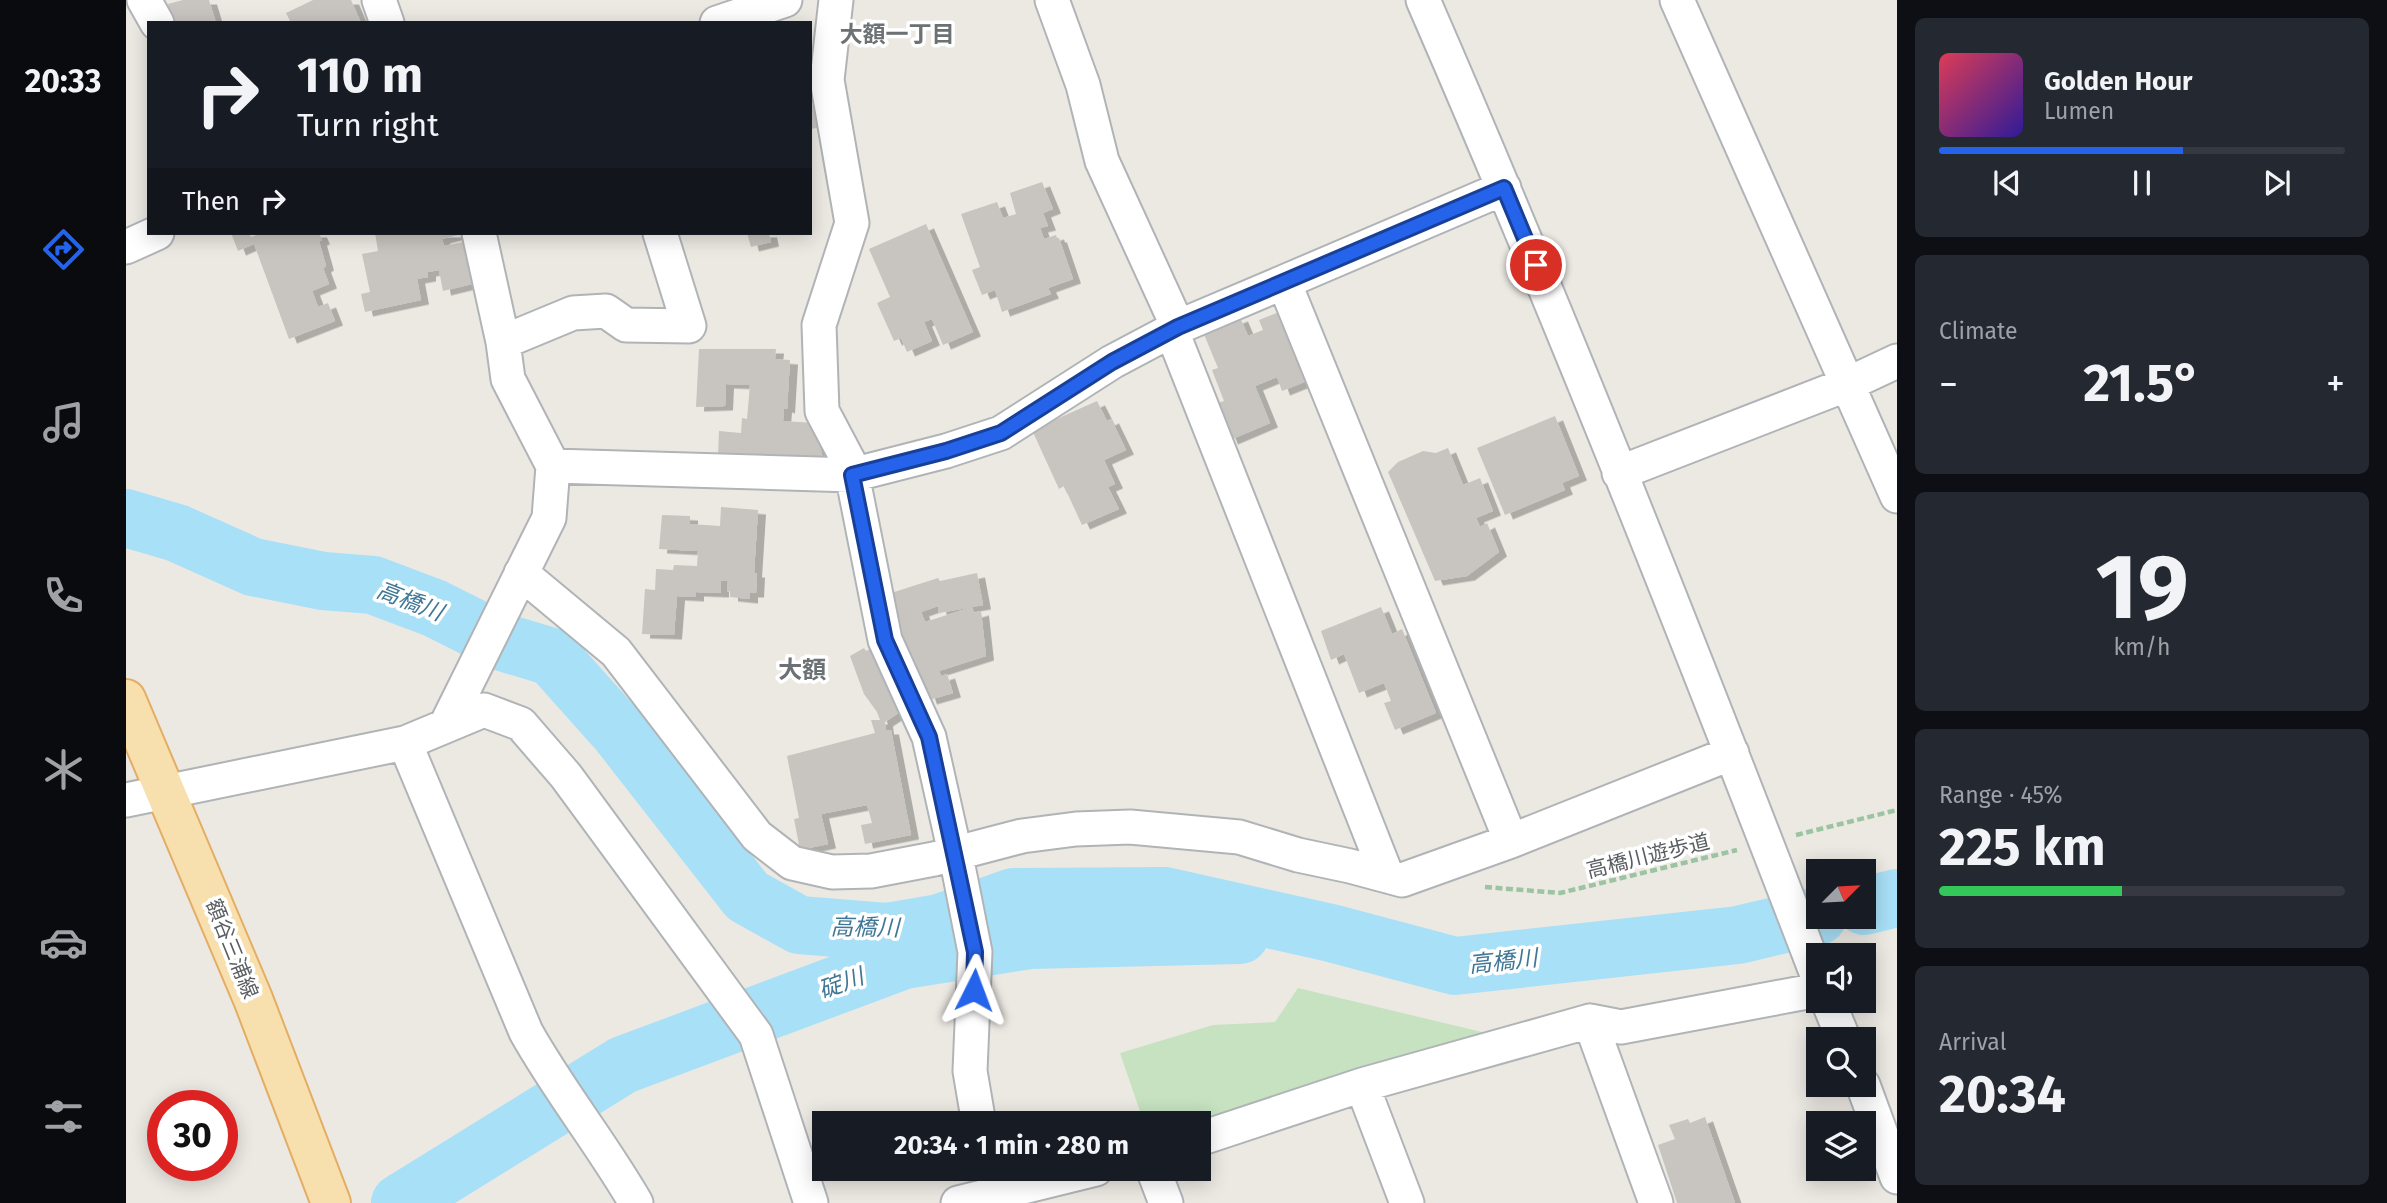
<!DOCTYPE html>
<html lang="en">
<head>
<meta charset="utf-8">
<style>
  :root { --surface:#171b24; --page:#242831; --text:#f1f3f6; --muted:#9ea1a6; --line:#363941; --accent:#2563eb }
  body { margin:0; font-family:"Fira Sans","Noto Sans JP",sans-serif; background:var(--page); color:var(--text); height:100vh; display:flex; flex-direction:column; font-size:26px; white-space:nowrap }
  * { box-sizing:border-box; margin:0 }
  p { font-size:23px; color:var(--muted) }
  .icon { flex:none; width:38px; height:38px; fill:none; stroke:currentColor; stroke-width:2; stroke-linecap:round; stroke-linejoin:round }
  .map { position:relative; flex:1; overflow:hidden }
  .panel { display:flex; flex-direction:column; gap:18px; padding:18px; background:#0d0f14; width:490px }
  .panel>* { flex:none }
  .banner { position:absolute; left:21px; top:21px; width:665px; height:214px; border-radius:0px; box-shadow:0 4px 18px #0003; background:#171b24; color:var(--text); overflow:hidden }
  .needle { width:46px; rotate:66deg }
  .fabs { position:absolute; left:1680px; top:859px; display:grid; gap:14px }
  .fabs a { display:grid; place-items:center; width:70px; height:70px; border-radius:0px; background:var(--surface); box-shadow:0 4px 18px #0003; font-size:35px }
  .speed { position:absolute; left:21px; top:1090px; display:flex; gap:14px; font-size:35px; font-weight:700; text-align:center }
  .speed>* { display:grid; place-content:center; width:91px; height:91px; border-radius:50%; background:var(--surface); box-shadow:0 4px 18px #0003; line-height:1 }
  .speed .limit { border:10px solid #d22; background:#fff; color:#111 }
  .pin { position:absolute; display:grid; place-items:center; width:60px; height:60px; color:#fff; margin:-30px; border:4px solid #fff; border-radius:50%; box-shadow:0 2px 7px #0007 }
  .me { position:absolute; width:77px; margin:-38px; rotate:3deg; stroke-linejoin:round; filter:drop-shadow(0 0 5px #0008) }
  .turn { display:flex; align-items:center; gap:24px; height:147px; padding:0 35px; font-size:32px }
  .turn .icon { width:91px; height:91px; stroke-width:2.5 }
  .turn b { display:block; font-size:49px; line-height:60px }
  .then { display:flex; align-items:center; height:66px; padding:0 35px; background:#0003; gap:14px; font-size:26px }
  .big { font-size:52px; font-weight:700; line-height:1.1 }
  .panel .widget { flex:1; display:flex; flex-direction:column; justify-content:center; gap:10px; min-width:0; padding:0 24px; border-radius:10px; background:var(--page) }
  .panel .dial { align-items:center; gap:0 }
  .dial b { font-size:91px; line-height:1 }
  .song { display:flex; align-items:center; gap:21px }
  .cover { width:84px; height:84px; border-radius:10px; background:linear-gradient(135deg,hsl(350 70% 55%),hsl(250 70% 35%)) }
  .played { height:7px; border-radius:4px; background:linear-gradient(90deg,var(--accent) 60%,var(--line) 60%) }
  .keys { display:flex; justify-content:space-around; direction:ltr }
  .heat { display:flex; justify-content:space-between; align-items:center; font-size:38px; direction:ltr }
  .charge { height:10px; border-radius:5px; background:linear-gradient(90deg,#34c759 45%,var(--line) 0) }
  .trip { position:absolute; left:686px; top:1111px; width:399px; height:70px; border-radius:0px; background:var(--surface); box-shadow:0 4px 18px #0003; font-weight:700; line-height:70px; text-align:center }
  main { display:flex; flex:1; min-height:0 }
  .tab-bar { display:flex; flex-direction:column; width:126px; justify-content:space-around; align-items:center; background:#090b0e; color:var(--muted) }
  .tab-bar .icon { width:49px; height:49px }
  .tab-bar .on { color:var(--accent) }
  .tab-bar b { font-size:32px; color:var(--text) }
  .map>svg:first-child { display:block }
  .green { fill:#c6e2c1 }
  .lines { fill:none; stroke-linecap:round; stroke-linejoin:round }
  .river { stroke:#a8e0f7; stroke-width:58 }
  .building { fill:#c8c4c0; filter:url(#shadow) }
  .minor-casing { stroke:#b0b4b7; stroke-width:37 }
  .major-casing { stroke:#e4ad64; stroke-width:42 }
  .path { stroke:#9cc4a2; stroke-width:4.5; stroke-dasharray:7 3.5; stroke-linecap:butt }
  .minor { stroke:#fff; stroke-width:33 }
  .major { stroke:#f7e0ad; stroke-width:38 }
  .route-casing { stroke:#184099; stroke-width:18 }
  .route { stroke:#2563eb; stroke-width:12 }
  .labels { text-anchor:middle; stroke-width:7; stroke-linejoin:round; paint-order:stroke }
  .street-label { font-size:21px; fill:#5b5f62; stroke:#fff }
  .neighbourhood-label { font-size:23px; font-weight:bold; fill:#6c7174; stroke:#fff }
  .water-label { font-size:23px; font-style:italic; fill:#417796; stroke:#fff }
  .quarter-label { font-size:24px; font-weight:bold; fill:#6c7174; stroke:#fff }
</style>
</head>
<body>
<main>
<nav class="tab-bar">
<b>20:33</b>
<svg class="icon on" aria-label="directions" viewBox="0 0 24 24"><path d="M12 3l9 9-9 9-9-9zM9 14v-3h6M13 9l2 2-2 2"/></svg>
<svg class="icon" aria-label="music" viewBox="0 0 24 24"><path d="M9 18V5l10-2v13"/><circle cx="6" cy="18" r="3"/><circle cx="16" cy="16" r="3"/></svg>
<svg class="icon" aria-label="phone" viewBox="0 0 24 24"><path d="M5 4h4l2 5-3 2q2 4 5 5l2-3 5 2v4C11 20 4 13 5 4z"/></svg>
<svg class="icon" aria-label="climate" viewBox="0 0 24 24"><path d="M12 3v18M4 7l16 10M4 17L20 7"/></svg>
<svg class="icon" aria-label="car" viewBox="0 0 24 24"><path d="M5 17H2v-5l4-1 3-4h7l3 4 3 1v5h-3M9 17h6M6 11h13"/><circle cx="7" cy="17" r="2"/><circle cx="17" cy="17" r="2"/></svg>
<svg class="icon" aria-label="filters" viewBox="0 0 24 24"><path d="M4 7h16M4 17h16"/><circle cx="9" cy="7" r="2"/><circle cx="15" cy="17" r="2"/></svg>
</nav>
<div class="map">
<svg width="1771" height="1203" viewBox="0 0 1771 1203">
  <defs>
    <filter id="shadow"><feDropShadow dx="8" dy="4.5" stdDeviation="0" flood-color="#0004"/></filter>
  </defs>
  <rect width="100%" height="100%" fill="#ece9e3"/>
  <!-- green -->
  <path class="green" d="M1172,988L1360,1033L1073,1124L1018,1123L994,1053L1087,1025L1149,1022Z"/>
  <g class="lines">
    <!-- river -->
    <path class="river" d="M0,518L51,533L127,567L197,581L247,585L308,608L376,642L426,657L493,732L621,896L673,925L761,932L813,923L887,897L1039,896L1205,933L1329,966L1612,935L1692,916
      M1738,906L1771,898
      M274,1203L497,1065L778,960L904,940L1114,935"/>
  </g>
  <!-- building -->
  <path class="building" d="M57,0H83L90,23H47L42,4Z
    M187,0H225L235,23H165L160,13Z
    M684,95L692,128L684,129Z
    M916,182L927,209L917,213L922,226L914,228L918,239L930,235L931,238H933L947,279L922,288L925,294L876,312L869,290L856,295L846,270L854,267L835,214L871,202L877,218L890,214L884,193Z
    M800,224L847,332L817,345L806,319L798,322L806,341L781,352L775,338L768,341L751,303L764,297L743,249Z
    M105,233H123L125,237L136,233H193L196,240L193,241L200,266L197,268L203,284L186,291L192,307L202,303L209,321L163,339L128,244L112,251Z
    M249,233H340L316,239L318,246L337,242L346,284L317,291L313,270L302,272V277L291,279L295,300L239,312L235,294L244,292L236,254L252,251Z
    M621,233H643L645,242L625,247Z
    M1153,312L1181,381L1156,391L1151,377L1129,386L1144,423L1104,440L1089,404L1098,401L1086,370L1092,368L1077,332L1114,317L1122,336L1137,330L1133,320Z
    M573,349H650L649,359L664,360L661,409L658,408L657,421L688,423L698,462L592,456L593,431L615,433L616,418L621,419L624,385L600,384L599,406L570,407Z
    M971,401L981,421L985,419L1000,450L978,460L989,484L982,487L993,509L956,525L938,486L933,489L906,430Z
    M1429,416L1453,476L1436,483L1439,490L1379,515L1351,448Z
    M1322,448L1337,485L1354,478L1367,511L1350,518L1354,527L1361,523L1373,552L1341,576L1309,581L1262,472L1272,462L1297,451L1310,453Z
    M595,507L632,510L628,573H631L630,593H624V599L604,597V591L601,592L602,581H595V593L570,592V597L551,596L548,635L516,634L519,589L529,590L530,569L547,570L548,565L571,566L572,551L533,549L536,515L564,516V524L594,526Z
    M851,573L857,605L813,613L812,606L795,612L799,622L846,607L848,613L855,611L860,656L813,671L815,676L821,674L827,693L803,700L797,683L794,684L786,678L762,594L812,578L814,581Z
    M1255,607L1266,634L1276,629L1310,713L1269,730L1258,703L1265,701L1258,683L1233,693L1218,654L1205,660L1195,631Z
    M748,647L758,664L751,668L758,680L762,678L780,708L759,722L760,730H765L785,835L739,844L735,825L746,823L741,805L695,814L702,844L674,850L668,819L673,818L661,756L749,733L745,720H754L751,712L738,694L724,656L738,648L740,651Z
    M1579,1117L1609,1203H1551L1532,1145L1549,1139L1543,1125L1562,1119L1564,1123Z"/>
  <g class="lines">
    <!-- minor casing -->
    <g class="minor-casing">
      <path id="minor" d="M18,0L31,23
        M253,0L261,23
        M710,0L701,80L726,223L693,325L696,411L724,464L759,640L803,737L833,871L849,952L844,1071L853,1124
        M926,0L957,85L976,161L1052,327L1158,282
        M1297,0C1437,322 1566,649 1692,977
        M1551,0L1771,496
        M591,23L659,0
        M1378,188L1158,282L1385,841L1606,753
        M353,233L377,342L447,313L480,311L500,325L563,326L534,233
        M0,247L31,233
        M1052,327L1049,339L1261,876
        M427,466L726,475L820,451L875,433L986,362L1052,327
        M1493,473L1722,384L1771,361
        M395,573L490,652L631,836L666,863L706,872L745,871L808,859L896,836L950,829L1004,827L1113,837L1172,855L1224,866L1276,880L1385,841
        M320,725L423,518L427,466L382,379L377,342
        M279,743L358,710L395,724L440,776L630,1035L685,1203
        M0,800L279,743L400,1032C433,1091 476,1144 510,1203
        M1702,1001L1718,1040
        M1464,1021L1495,1027L1692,990
        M1236,1085L1281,1203
        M1737,1085L1771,1177
        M1073,1139L1236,1085L1464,1021L1530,1203
        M1027,1169L1040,1203
        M832,1203L970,1169"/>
    </g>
    <!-- major casing -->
    <g class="major-casing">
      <path id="major" d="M0,699L127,999L205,1203"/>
    </g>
    <!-- path -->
    <path class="path" d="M1670,835L1771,810
      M1359,887L1434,893L1611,850"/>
    <!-- minor -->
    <use href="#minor" class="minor"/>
    <!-- major -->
    <use href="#major" class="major"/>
  </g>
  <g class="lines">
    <!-- route casing -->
    <g class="route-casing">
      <path id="route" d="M848,990L849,952L803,737L759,640L726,475L820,451L875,433L986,362L1052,327L1378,188L1410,265"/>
    </g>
    <!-- route -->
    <use href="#route" class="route"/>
  </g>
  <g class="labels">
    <!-- street labels -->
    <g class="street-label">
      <text transform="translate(1522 856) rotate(-14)" y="7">高橋川遊歩道</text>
      <text transform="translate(106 949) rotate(68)" y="7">額谷三浦線</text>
    </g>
    <!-- neighbourhood labels -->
    <g class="neighbourhood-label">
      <text x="771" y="42">大額一丁目</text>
    </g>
    <!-- water labels -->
    <g class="water-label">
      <text transform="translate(284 601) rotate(21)" y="8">高橋川</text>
      <text transform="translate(739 927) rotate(1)" y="8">高橋川</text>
      <text transform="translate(1377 961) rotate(-6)" y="8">高橋川</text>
      <text transform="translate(715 983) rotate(-20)" y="8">碇川</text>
    </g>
    <!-- quarter labels -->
    <g class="quarter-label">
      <text x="676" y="678">大額</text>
    </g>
  </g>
</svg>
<div class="fabs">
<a><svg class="needle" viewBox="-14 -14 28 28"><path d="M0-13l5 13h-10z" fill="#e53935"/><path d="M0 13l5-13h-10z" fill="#9ea1a6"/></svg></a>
<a><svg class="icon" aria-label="sound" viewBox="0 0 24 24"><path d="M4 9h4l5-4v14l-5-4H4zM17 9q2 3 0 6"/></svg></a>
<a><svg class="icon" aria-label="search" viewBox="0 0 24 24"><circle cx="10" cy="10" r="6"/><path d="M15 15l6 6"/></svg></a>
<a><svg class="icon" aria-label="layers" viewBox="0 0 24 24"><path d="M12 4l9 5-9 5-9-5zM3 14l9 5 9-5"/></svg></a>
</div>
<div class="speed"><div class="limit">30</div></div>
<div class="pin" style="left:1410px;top:265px;background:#d93025"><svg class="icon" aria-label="arrive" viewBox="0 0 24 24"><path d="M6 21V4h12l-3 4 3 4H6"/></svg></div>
<svg class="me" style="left:848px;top:990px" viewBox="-20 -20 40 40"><path d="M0-17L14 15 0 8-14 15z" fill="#2563eb" stroke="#fff" stroke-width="4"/></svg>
<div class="trip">20:34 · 1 min · 280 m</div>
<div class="banner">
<div class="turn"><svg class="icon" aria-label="right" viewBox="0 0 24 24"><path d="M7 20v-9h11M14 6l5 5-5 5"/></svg><div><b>110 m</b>Turn right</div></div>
<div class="then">Then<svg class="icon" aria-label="right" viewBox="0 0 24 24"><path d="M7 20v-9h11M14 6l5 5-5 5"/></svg></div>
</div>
</div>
<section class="panel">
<div class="widget">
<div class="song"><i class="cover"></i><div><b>Golden Hour</b><p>Lumen</p></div></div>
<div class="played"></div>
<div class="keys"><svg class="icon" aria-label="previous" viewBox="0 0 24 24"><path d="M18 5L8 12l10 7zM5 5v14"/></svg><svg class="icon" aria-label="pause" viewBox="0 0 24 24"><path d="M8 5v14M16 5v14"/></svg><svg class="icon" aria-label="next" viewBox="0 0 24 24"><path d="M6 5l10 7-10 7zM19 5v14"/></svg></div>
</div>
<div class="widget"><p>Climate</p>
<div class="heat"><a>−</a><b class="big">21.5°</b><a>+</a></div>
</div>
<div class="widget dial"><b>19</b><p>km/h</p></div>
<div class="widget"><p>Range · 45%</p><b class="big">225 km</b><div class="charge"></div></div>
<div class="widget"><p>Arrival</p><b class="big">20:34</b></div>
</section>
</main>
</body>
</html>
